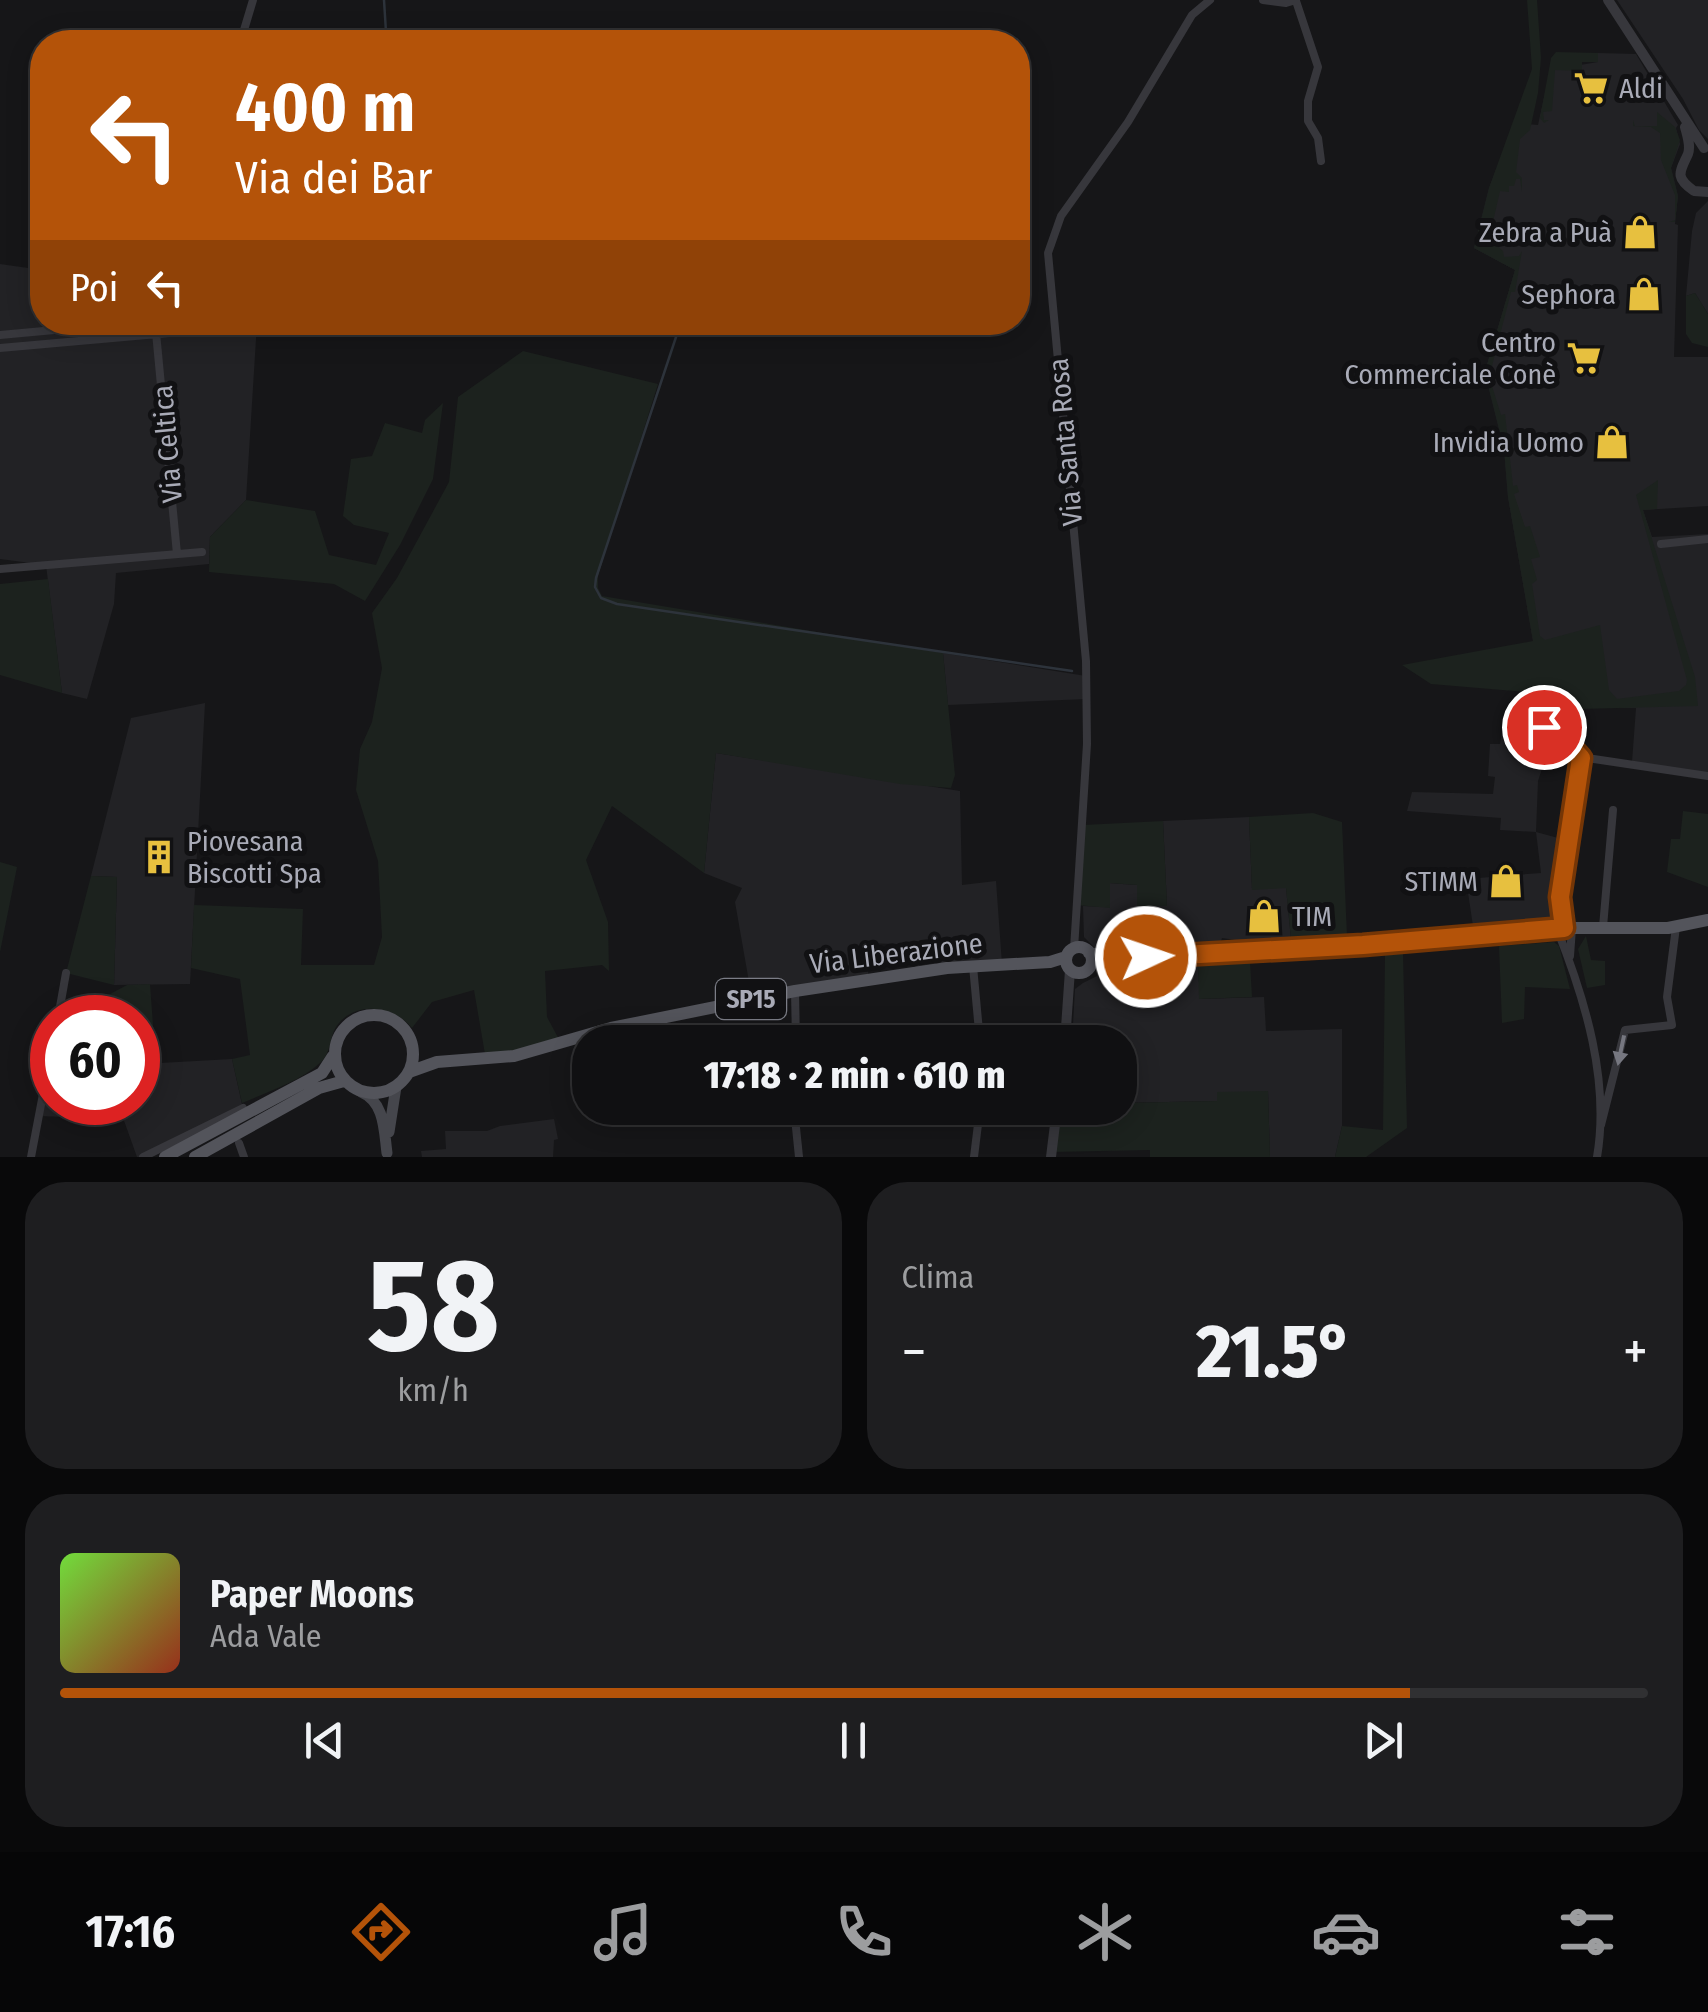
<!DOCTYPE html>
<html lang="it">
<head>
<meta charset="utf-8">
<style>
  :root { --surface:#101012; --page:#1e1e20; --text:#f1f3f6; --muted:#9c9d9f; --line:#303032; --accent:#b45309 }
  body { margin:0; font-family:"Fira Sans Condensed",sans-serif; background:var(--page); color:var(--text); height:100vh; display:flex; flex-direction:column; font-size:38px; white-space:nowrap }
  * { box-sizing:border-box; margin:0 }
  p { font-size:32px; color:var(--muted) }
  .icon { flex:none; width:55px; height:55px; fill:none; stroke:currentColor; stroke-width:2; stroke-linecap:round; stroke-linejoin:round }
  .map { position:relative; height:1157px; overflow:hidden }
  .sheet { display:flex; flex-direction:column; gap:25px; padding:25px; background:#09090a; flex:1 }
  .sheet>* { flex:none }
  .guide { position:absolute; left:30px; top:30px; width:1000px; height:305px; border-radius:40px; box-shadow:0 5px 25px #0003,0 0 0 2px var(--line); background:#b45309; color:#fff; overflow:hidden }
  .speed { position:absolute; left:30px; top:995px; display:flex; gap:20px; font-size:50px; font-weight:700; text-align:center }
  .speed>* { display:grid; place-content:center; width:130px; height:130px; border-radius:50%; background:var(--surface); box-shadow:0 5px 25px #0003,0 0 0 2px var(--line); line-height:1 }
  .speed .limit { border:15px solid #d22; background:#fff; color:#111 }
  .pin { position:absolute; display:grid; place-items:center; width:85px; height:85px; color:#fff; margin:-42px; border:5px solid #fff; border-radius:50%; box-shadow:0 2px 10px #0007 }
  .me { position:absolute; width:110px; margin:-55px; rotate:87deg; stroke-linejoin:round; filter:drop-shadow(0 0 8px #0008) }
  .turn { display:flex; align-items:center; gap:35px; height:210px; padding:0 40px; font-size:45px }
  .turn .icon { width:130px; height:130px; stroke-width:2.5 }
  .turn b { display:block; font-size:70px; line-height:85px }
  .then { display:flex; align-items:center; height:95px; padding:0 40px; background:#0003; gap:20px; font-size:38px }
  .big { font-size:75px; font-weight:800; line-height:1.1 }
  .sheet .card { flex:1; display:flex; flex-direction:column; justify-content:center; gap:15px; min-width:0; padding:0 35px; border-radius:40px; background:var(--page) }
  .sheet .dial { align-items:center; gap:0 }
  .dial b { font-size:130px; line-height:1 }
  .song { display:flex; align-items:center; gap:30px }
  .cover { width:120px; height:120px; border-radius:15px; background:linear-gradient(135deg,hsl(100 70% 55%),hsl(10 70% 35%)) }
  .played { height:10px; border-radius:5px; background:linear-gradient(90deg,var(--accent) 85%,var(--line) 85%) }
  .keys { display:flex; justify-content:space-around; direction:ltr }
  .heat { display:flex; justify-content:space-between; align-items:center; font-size:55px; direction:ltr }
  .sheet .tiles { flex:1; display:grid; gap:25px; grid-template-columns:1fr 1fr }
  .card:last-child { grid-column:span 2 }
  .trip { position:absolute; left:572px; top:1025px; width:565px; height:100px; border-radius:40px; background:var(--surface); box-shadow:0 5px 25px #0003,0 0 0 2px var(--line); font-weight:800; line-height:100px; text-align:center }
  .tabs { display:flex; height:160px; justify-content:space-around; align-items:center; background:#060607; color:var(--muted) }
  .tabs .icon { width:70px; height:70px }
  .tabs .on { color:var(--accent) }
  .tabs b { font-size:45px; color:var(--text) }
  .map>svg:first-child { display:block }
  .built { fill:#222225 }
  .green { fill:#1c221e }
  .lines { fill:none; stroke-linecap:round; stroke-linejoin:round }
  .stream { stroke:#2d333b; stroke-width:2.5 }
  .minor { stroke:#37373c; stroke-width:8 }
  .tertiary { stroke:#37373c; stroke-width:10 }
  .secondary { stroke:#45464c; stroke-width:11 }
  .primary { stroke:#53545b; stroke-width:12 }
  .oneway { fill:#767780 }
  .route-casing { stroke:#753606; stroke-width:25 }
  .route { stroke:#b45309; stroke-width:18 }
  .labels { text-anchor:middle; stroke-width:10; stroke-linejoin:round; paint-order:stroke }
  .shield { fill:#111113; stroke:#7b7d86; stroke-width:2.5 }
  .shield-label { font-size:25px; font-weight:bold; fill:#a9abb7 }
  .poi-label { font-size:28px; fill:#a9abb7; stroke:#111113; text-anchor:end }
  .street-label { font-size:28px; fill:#a9abb7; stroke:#111113 }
</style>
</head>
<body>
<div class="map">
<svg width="1708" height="1157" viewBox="0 0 1708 1157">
  <rect width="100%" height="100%" fill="#161618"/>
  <!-- built -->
  <path class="built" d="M1617,0H1708V139L1699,130L1683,99Z
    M1598,53L1636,54L1678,125L1676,128L1680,144L1671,168L1678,196L1675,224L1678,225L1674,357H1708V506L1643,510L1652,537L1708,534V774L1632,762L1636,708H1604L1533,641L1508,497L1504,449L1486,377V368L1515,270L1474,248L1489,188L1514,123L1538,125L1550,70L1598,62Z
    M1708,201V314L1695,293L1686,296L1692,231L1696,213Z
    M0,264L42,270V322L257,323L246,500L210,537L209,564L116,573L114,604L87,699L62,693L46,565L0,559Z
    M943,653L1086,676V699L948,705Z
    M205,703L190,984L114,985L117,877L91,876L131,718Z
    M1511,705L1548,711L1552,738L1538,781L1536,832L1569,841L1554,914L1548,920L1473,926L1466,879L1541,873L1536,832L1500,830L1501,818L1407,811L1412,792L1493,794L1495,777L1488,776L1490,744H1500L1502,732L1511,731Z
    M716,753L960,791L962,885L996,881L1002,964L915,972V945L869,943L868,980L752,999L735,902L742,888L704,873Z
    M1249,817L1252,889L1286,887L1291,939L1249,942L1222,938L1220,944L1104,950L1094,947L1084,937L1083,906L1110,907L1109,883L1137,885L1167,906L1163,821Z
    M1198,966L1200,999L1264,997L1266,1031L1342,1029V1126L1335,1157H1270L1268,1092H1217V1101L1120,1103V1042H1072L1075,989L1083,983L1107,971Z
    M159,1051L160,1063L232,1059L243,1109L143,1157H137L122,1115L91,1118L39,1116L52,1062V1102H138V1053Z
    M554,1119L558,1139L554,1140L553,1157H422L421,1151L446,1149L445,1131H487L500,1126Z"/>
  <!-- green -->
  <path class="green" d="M1527,0H1537L1541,58L1538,93L1530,130L1520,139L1516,172L1522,178V192L1520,179H1516L1514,186H1509V192L1500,191L1489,239L1503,251L1504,257L1519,256L1522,251L1515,292H1511L1492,366V386L1501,415L1505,414L1513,486L1517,485L1519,492L1514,494L1525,527L1530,526L1540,557L1531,559L1537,580L1532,584L1540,636L1545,640L1600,625L1609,690L1617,699L1679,691L1686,685L1687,680L1636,495L1658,480L1657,509L1643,510L1695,677L1698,706L1579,709L1574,745L1552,738L1548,711L1542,709L1539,693L1431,684L1402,665L1533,641L1508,497L1504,449L1486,377V368L1515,270L1474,248L1489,188L1532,69Z
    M1556,52L1598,53V62H1582V71L1555,70L1552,111L1543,112L1544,120H1549L1544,123L1540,118L1551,58Z
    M1657,112L1675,127L1680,140L1671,168L1678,196L1675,222H1669L1675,220V195L1661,160L1660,133L1651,127L1633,126V120L1635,126H1657Z
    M1695,293L1708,314V347L1692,343L1686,334V296Z
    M523,351L658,384L598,576V588L602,596L943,653L955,775L951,788L900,784L716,753L704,873L612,806L586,860L608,922L609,971L602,965L545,971L547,1017L561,1043L486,1060L474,990L432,1002L412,1028C393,1005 354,1000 336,1027C329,1039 331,1054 320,1063C299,1082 267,1092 242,1103L232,1059L250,1055L240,979L191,968L194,905L303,909L301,965H374L382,937L378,861L356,790L360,749L372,722L382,668L372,613L397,578L449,482L458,397Z
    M443,403L433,479L400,545L365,601L334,584L209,572L210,537L246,500L315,511L329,555L376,565L389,533L354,525L343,516L351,459L372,456L385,423L422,433L425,420Z
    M48,579L62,693L0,675V584Z
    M1683,811L1708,814V887L1667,872L1671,839H1680Z
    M1313,813L1342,822L1347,936L1291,939L1286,888L1252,890L1249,817Z
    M1163,821L1167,906H1137V885L1110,883V908L1076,905L1083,825Z
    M0,862L17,867L0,952Z
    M91,876L117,877L114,985L66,973Z
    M1586,936L1591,960L1605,961V985L1587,988L1578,949Z
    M1554,942L1559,946L1570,989L1525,987L1524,1019L1502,1023L1499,946Z
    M1403,953L1407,1128L1366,1157H1335L1342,1126L1383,1130L1385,954Z
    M1250,963L1252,997L1199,999L1198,966Z
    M150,984L155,1052L138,1053V1018L67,1017L127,985Z
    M1268,1091L1270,1157H1150V1150L1051,1152L1056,1114L1088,1113V1108H1120V1103L1217,1101V1092Z"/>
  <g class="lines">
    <!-- stream -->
    <path class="stream" d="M384,0L386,32L399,42
      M681,322L596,578L595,587L601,598L617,604L1072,671"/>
    <!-- minor -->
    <path class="minor" d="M1263,0L1286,3L1296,0
      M1296,1L1318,67L1308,101V121L1318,138L1321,161
      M241,40L253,0
      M155,322L177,554
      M0,335L141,322
      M0,348L248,326L229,322
      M1661,544L1708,539
      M0,569L202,552
      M1544,727L1551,741L1573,748L1581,758
      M1603,927L1613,810
      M1550,929L1560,897L1579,760L1587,758L1708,776
      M1557,929C1585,999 1610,1081 1597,1157
      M1074,949L1087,744L1086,661L1048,253L1061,216L1128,122L1192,15L1210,0
      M1570,956L1572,928
      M973,966L980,1042
      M795,991L796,1042
      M58,1018L66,973
      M650,1021L653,1042
      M599,1108L600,1110
      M794,1108L799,1157
      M978,1122L1056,1114
      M1601,1125L1625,1030L1672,1025L1667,997L1676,927
      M239,1143L244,1157
      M31,1157L52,1047
      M143,1157L243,1108
      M974,1157L980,1108"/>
    <!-- tertiary -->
    <path class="tertiary" d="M1608,0L1704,148
      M1685,127C1687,135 1691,146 1688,154C1680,172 1674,177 1694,191L1708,192
      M1065,1042L1070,970
      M1051,1157L1057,1108"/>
    <!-- secondary -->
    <path class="secondary" d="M361,1092C385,1102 384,1131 387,1153
      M389,1132L396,1087"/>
    <!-- primary -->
    <path class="primary" d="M1066 960a13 13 0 1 1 26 0a13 13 0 1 1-26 0Z
      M1089,953L1120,958L1171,956L1564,928H1668L1708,920
      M335 1054a39 39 0 1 1 78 0a39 39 0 1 1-78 0Z
      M409,1072L437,1062L514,1056L611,1028L795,991L947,968L1050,962L1066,957
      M165,1157L322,1073L333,1056
      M195,1157L319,1088L344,1081"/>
  </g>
  <!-- one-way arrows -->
  <defs><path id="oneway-solid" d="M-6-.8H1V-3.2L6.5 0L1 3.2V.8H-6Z" transform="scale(2.5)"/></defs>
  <use class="oneway" href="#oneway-solid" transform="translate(1621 1050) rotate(102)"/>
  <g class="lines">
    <!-- route casing -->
    <g class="route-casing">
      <path id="route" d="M1146,957L1363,945L1564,928L1560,897L1581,758L1572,748L1550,741L1544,727"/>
    </g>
    <!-- route -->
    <use href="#route" class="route"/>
  </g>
  <!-- icons -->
  <defs>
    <g id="supermarket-bare" transform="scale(2.7)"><path d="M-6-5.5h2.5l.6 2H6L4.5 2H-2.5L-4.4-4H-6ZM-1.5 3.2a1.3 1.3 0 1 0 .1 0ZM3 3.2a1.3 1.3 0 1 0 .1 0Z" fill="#e7c03f" stroke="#111113" stroke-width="2.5" paint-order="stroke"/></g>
    <g id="shop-bare" transform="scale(2.7)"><path d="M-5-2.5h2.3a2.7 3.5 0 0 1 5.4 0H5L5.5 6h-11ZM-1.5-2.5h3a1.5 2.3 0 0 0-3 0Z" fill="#e7c03f" stroke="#111113" stroke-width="2.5" paint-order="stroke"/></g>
    <g id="building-bare" transform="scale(2.7)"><path d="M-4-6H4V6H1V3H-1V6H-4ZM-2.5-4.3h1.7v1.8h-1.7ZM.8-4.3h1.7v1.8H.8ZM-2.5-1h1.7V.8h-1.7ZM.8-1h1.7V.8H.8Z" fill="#e7c03f" stroke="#111113" stroke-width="2.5" paint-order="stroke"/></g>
  </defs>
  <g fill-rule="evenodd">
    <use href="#supermarket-bare" x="1591" y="88"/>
    <use href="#shop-bare" x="1640" y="232"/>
    <use href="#shop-bare" x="1644" y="294"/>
    <use href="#supermarket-bare" x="1584" y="358"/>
    <use href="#shop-bare" x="1612" y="442"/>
    <use href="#building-bare" x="159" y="857"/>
    <use href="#shop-bare" x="1506" y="881"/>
    <use href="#shop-bare" x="1264" y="916"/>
  </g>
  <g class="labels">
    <!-- shield labels -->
    <rect class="shield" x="716" y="979" width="70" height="40" rx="8"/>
    <g class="shield-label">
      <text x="751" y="1008">SP15</text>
    </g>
    <!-- poi labels -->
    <g class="poi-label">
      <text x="1619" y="98" text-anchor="start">Aldi</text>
      <text x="1612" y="242">Zebra a Puà</text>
      <text x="1616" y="304">Sephora</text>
      <text x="1556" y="352">Centro<tspan x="1556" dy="32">Commerciale Conè</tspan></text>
      <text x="1584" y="452">Invidia Uomo</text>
      <text x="187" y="851" text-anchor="start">Piovesana<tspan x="187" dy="32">Biscotti Spa</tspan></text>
      <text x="1478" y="891">STIMM</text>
      <text x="1292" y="926" text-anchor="start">TIM</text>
    </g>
    <!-- street labels -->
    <g class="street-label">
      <text transform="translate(1065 442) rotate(-95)" y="10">Via Santa Rosa</text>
      <text transform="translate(167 444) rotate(-95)" y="10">Via Celtica</text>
      <text transform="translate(896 953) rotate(-7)" y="10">Via Liberazione</text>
    </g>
  </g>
</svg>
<div class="speed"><div class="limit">60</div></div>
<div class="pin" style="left:1544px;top:727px;background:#d93025"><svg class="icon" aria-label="arrive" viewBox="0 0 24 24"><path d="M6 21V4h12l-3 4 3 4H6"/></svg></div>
<svg class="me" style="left:1146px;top:957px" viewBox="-20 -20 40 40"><circle r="17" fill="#b45309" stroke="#fff" stroke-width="3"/><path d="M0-11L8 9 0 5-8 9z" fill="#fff"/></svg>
<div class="trip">17:18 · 2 min · 610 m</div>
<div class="guide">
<div class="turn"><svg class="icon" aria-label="left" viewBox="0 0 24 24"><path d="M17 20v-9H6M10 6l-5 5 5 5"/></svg><div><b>400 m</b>Via dei Bar</div></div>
<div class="then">Poi<svg class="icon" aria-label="left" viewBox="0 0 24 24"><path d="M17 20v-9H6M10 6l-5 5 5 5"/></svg></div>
</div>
</div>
<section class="sheet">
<div class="tiles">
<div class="card dial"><b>58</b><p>km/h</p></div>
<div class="card"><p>Clima</p>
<div class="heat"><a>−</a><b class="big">21.5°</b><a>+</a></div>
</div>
<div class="card">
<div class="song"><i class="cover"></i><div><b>Paper Moons</b><p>Ada Vale</p></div></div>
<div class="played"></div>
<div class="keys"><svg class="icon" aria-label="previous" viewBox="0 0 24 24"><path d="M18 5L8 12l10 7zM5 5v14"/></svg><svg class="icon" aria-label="pause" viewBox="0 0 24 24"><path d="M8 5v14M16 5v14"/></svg><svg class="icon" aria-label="next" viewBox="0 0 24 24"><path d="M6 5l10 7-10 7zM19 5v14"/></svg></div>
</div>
</div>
</section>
<nav class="tabs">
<b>17:16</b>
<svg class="icon on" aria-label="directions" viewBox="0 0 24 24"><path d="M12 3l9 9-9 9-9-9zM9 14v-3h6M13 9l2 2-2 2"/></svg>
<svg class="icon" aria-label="music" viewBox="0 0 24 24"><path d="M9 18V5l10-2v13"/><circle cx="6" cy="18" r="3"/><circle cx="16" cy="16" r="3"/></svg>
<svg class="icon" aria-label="phone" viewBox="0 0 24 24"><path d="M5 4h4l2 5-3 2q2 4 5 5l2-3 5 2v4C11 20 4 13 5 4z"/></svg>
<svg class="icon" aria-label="climate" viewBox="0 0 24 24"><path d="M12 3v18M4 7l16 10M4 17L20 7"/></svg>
<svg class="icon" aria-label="car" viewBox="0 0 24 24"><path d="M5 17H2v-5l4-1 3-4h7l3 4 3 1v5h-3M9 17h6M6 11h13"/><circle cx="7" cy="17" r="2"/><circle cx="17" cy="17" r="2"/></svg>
<svg class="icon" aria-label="filters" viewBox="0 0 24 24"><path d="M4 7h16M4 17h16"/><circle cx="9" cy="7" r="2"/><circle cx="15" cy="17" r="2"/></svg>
</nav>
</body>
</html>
